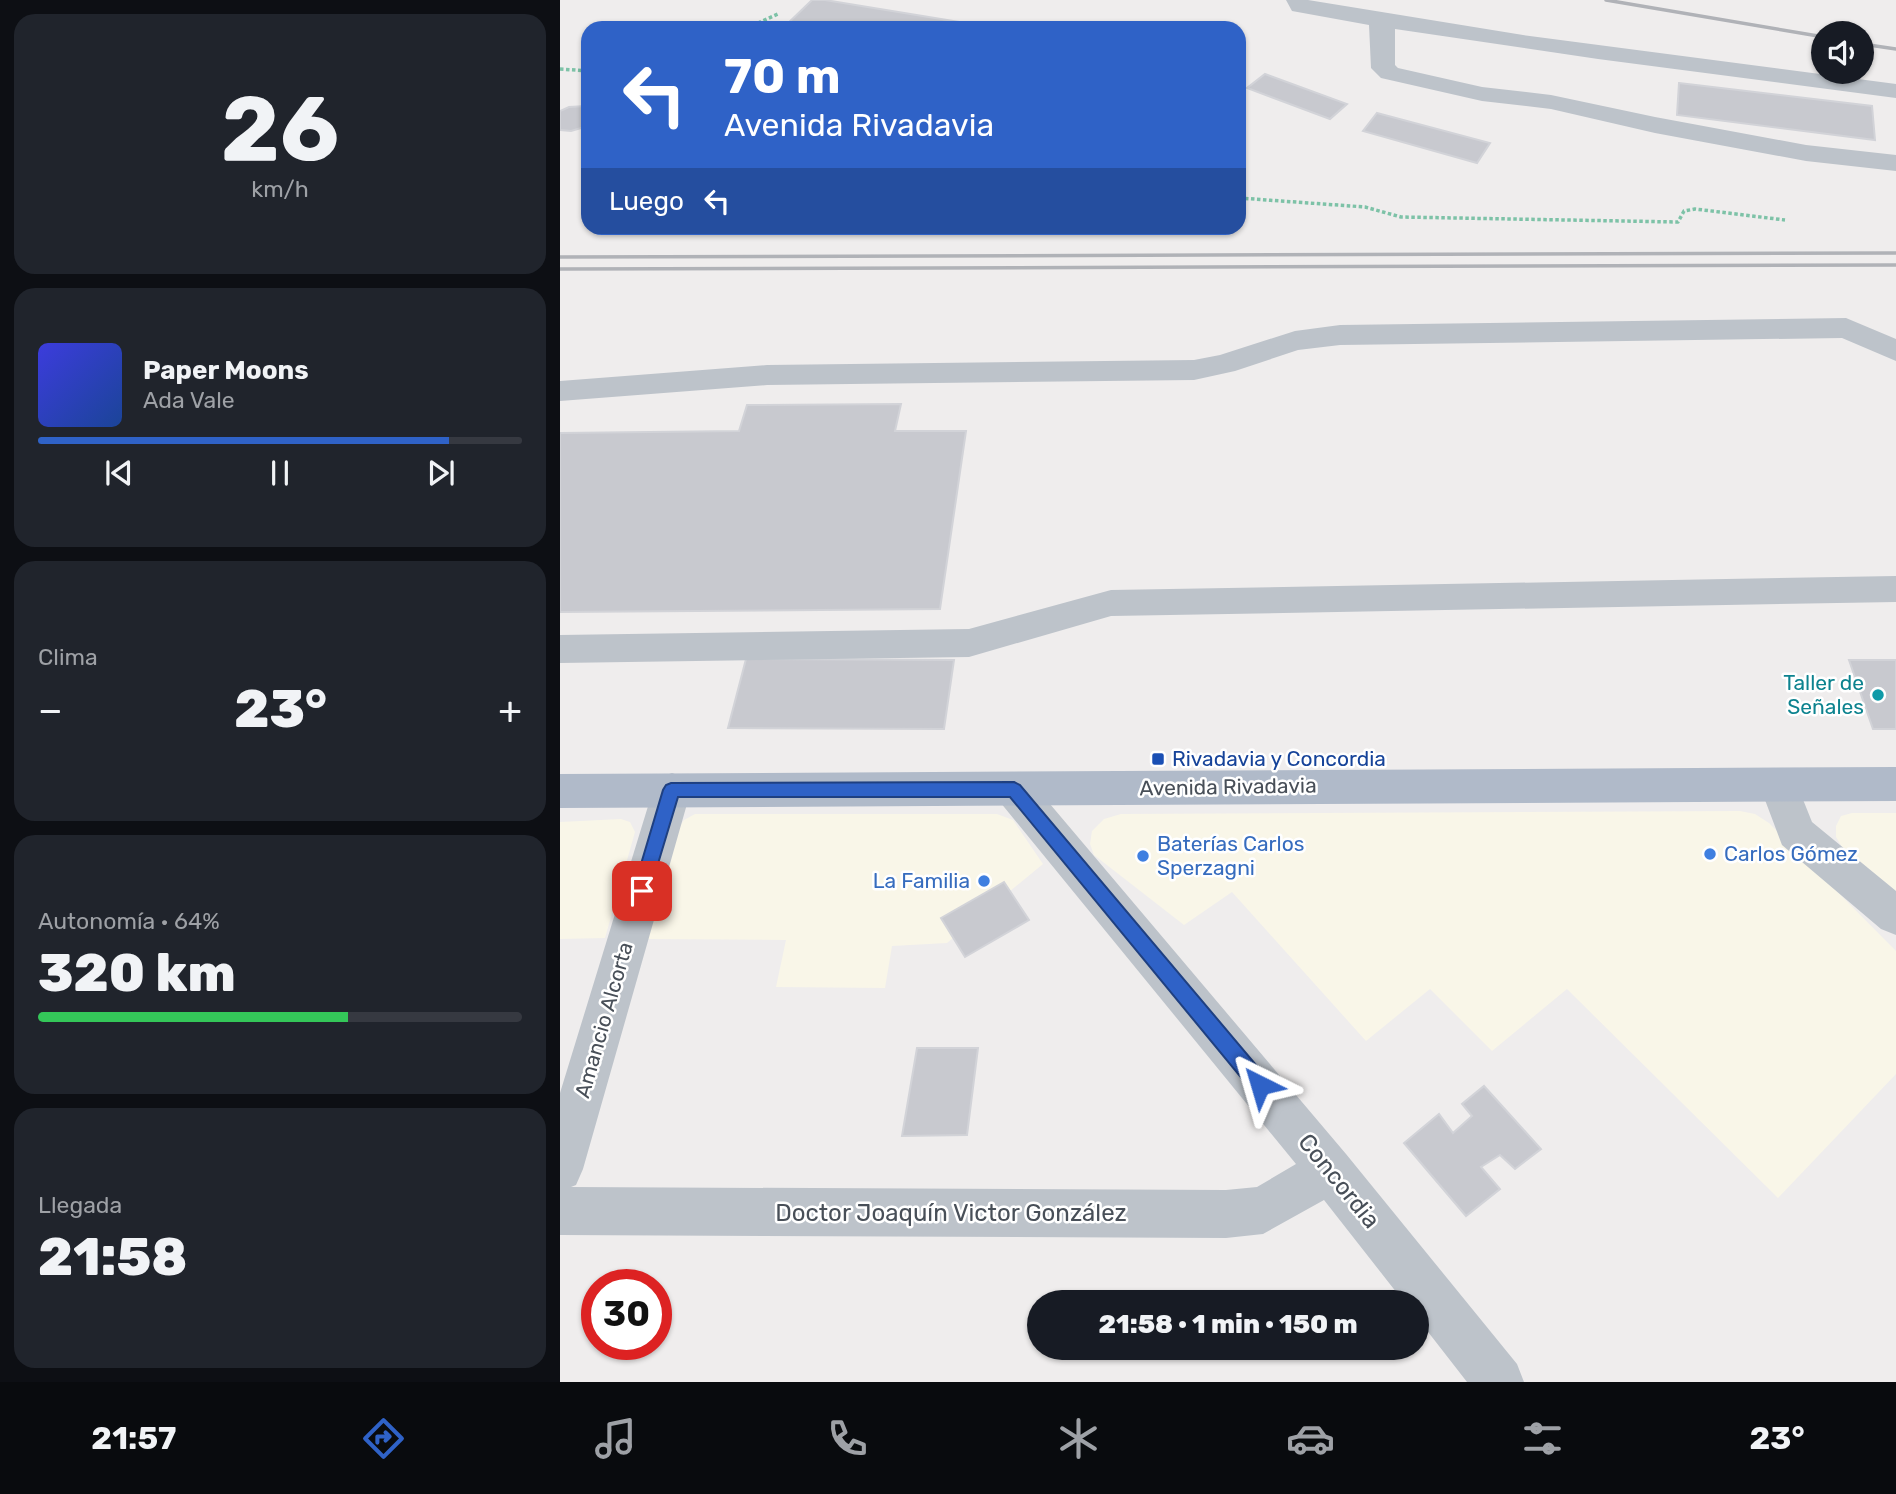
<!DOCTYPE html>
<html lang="es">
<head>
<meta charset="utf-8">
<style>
  :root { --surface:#171b24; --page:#20242c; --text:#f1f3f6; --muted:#9ea1a6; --line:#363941; --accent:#2f62c7 }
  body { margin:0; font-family:Rubik,sans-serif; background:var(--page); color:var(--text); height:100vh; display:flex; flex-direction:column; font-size:26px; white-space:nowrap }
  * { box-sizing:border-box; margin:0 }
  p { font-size:23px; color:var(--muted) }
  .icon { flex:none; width:38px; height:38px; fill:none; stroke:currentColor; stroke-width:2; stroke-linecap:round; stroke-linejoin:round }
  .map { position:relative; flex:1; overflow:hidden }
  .sheet { display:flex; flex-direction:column; gap:14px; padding:14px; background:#0d0f14; width:560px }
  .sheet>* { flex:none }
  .guide { position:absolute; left:21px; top:21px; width:665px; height:214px; border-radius:21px; box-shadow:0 2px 5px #0004; background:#2f62c7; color:#fff; overflow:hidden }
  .tools { position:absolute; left:1251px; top:21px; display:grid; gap:14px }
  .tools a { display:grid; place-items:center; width:63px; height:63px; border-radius:50%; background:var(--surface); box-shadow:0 2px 5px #0004; font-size:35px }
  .speed { position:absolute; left:21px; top:1269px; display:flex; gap:14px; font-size:35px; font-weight:700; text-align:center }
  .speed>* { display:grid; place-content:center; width:91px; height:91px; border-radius:50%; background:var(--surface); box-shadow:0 2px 5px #0004; line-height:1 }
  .speed .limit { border:10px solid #d22; background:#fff; color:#111 }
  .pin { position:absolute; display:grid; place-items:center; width:60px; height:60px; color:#fff; margin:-30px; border-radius:14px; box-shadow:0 4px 10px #0006 }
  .me { position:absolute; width:77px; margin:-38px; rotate:320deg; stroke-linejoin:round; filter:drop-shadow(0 0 5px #0008) }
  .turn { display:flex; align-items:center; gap:24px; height:147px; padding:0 28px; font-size:32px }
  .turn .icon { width:91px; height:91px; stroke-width:2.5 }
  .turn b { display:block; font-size:49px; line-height:60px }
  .then { display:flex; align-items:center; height:66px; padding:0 28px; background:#0003; gap:14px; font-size:26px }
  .big { font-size:52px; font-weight:800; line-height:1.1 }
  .sheet .card { flex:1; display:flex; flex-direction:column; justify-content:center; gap:10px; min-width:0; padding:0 24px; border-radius:21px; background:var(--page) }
  .sheet .dial { align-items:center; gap:0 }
  .dial b { font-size:91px; line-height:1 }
  .song { display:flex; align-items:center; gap:21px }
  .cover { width:84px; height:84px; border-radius:10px; background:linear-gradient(135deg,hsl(240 70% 55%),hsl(220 70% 35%)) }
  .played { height:7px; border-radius:4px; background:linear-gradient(90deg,var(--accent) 85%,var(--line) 85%) }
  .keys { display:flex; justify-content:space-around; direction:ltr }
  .heat { display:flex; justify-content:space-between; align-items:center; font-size:38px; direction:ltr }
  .charge { height:10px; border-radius:5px; background:linear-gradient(90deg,#34c759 64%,var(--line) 0) }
  .trip { position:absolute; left:467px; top:1290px; width:402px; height:70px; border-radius:35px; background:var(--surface); box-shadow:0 2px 5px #0004; font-weight:800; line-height:70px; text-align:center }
  .dock { display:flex; height:112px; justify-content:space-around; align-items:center; background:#090b0e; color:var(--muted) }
  .dock .icon { width:49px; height:49px }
  .dock .current { color:var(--accent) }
  .dock b { font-size:32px; color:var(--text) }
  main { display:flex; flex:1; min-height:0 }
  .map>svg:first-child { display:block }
  .commercial { fill:#f9f6e8 }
  .building { fill:#c8c9cf; stroke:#d2d3d8; stroke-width:2 }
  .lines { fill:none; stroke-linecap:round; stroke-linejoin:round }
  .path { stroke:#7dc2a7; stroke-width:3.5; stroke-dasharray:3.5 2.5; stroke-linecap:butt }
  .minor { fill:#bdc3ca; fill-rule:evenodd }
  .major { fill:#b0bac9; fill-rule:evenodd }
  .rail { stroke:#b0b2b7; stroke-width:3.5 }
  .route { fill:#2f62c7; stroke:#1f4081; stroke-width:2 }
  .culture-dot { fill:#0f9aa8; stroke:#fff; stroke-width:2.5 }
  .transit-dot { fill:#1a4fb4; stroke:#fff; stroke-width:2.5 }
  .shop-dot { fill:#3f7fe0; stroke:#fff; stroke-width:2.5 }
  .labels { text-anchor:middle; stroke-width:5; stroke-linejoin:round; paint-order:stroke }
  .culture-label { font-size:21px; fill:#0d838f; stroke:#fff; text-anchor:end }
  .transit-label { font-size:21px; fill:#164399; stroke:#fff; text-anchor:start }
  .street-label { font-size:21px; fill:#484f58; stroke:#fff }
  .shop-label { font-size:21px; fill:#366cbe; stroke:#fff; text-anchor:start }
  .near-street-label { font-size:24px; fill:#484f58; stroke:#fff }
</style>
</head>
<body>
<main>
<section class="sheet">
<div class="card dial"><b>26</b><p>km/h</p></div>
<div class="card">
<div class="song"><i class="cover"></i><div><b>Paper Moons</b><p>Ada Vale</p></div></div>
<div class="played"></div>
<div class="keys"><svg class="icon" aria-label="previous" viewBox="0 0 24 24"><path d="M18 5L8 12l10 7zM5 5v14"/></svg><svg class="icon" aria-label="pause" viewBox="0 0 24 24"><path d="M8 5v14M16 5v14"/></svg><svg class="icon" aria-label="next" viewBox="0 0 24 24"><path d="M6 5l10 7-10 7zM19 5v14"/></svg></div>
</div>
<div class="card"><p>Clima</p>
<div class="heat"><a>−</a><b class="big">23°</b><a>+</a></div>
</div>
<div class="card"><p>Autonomía · 64%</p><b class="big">320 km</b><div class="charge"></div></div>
<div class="card"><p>Llegada</p><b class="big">21:58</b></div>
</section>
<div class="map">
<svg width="1336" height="1382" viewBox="0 0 1336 1382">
  <rect width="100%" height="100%" fill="#efeded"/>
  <!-- commercial -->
  <path class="commercial" d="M1180,811L1195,814L1209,823L1336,951V1074L1218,1198L1007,989L932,1051L870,989L806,1041L672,892L624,925L534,855L530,844L532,831L544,819L561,814Z
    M1292,813H1336V891L1282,847L1276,837V826L1281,816Z
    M135,814H437L453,820L483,864L387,943L332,946L325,988L216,987L226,940L87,939L118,829L124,820Z
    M61,819L70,822L75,832L45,938L0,939V822Z"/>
  <!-- building -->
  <path class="building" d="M252,0H265L436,28H223Z
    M705,74L787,104L770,119L687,88Z
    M1119,83L1312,106L1315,140L1117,115Z
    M26,106L28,107V126L11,131L0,130V111L9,107Z
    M817,113L930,143L917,163L803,131Z
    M341,404L335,431H406L380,609L0,612V433L179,431L187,405Z
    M186,659L394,660L384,729L168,728Z
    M1289,660H1336V729H1313Z
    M444,882L469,920L405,957L381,918Z
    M357,1048H418L407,1135L342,1136Z
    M924,1086L981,1149L955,1169L940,1155L921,1167L940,1189L906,1216L844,1143L879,1114L893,1133L912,1116L902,1104Z"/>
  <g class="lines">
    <!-- path -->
    <path class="path" d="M187,28L218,14
      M0,69L28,71
      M679,198L805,207L841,217L1118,222L1124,211L1135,209L1225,220"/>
    <!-- minor -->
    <path class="minor" d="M726,0H748L963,35L1336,84V98L1038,59L835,29V65L838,68L922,87L991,95L1095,117L1246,145L1336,155V171L1246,161L1095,133L991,109L922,101L821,78L811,68L809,25L732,11Z
      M1286,318L1336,339V361L1282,338L780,345L738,350L675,371L634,380L207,385L0,401V381L207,365L634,360L660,355L735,331L780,325Z
      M1336,576V602L551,616L409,657L0,663V635L409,629L551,590Z
      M1218,768L1232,772L1252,822L1336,891V935L1321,929L1222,845L1199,784L1204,772Z
      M112,773L126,778L131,790L23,1169L16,1185L11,1187L666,1190L697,1187L736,1164L440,802L435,790L440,778L454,773L468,778L786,1154L957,1364L964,1382H907L858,1319V1302H844L764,1200L703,1234L666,1238L0,1235V1093L93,790L98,778Z"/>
    <!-- major -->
    <path class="major" d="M1336,767V801L0,808V774Z"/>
    <!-- rail -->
    <path class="rail" d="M1046,0L1264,37
      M1302,44L1336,49
      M0,257L1336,253
      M0,269L1336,265"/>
  </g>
  <!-- route -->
  <path class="route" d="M454,782L460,785L707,1078L709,1085L707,1092L700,1095L693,1092L450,797H118L88,897L82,899L75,897L73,891L103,790L106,785L111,783Z"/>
  <!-- markers -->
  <circle class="culture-dot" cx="1318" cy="695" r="7"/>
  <rect class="transit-dot" x="591" y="752" width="14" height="14" rx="3.5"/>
  <g class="shop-dot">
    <circle cx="1150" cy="854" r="7"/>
    <circle cx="583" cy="856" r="7"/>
    <circle cx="424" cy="881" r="7"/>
  </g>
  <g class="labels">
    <!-- culture labels -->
    <g class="culture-label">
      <text x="1304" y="690">Taller de<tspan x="1304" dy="24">Señales</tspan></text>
    </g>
    <!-- transit labels -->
    <g class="transit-label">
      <text x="612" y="766">Rivadavia y Concordia</text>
    </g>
    <!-- street labels -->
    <g class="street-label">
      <text transform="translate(668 787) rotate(-1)" y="7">Avenida Rivadavia</text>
      <text transform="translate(44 1020) rotate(-74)" y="7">Amancio Alcorta</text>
    </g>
    <!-- shop labels -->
    <g class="shop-label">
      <text x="597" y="851">Baterías Carlos<tspan x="597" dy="24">Sperzagni</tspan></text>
      <text x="1164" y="861">Carlos Gómez</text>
      <text x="410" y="888" text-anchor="end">La Familia</text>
    </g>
    <!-- near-street labels -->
    <g class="near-street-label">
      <text transform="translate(779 1181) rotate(51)" y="8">Concordia</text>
      <text x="391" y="1221">Doctor Joaquín Victor González</text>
    </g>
  </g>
</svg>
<div class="tools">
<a><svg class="icon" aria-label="sound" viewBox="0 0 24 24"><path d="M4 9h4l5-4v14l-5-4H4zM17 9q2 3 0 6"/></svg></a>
</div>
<div class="speed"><div class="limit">30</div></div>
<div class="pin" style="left:82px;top:891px;background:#d93025"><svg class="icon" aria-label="arrive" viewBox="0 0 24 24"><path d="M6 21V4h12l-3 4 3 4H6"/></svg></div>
<svg class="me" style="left:700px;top:1085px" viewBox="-20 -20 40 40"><path d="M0-17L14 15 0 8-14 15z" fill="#2f62c7" stroke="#fff" stroke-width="4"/></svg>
<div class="trip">21:58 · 1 min · 150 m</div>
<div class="guide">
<div class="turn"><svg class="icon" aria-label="left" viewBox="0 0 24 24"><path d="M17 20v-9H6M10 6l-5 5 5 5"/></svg><div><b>70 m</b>Avenida Rivadavia</div></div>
<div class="then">Luego<svg class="icon" aria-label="left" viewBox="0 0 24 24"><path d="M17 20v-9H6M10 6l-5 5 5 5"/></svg></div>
</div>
</div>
</main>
<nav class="dock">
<b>21:57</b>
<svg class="icon current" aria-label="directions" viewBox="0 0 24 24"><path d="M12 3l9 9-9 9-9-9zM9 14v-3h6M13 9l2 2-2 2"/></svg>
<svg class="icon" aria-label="music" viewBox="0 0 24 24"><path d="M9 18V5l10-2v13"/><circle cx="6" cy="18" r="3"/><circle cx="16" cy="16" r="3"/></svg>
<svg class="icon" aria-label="phone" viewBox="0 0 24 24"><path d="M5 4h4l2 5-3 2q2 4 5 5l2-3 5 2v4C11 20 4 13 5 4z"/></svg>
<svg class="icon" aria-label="climate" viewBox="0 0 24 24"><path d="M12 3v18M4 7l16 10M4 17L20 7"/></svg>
<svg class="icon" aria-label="car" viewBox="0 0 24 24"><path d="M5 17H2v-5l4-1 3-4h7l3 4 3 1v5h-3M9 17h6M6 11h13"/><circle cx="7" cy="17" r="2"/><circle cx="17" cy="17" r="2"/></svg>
<svg class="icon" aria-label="filters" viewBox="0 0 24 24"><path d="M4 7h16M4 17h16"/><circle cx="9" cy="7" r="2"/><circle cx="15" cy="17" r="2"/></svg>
<b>23°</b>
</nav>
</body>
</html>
